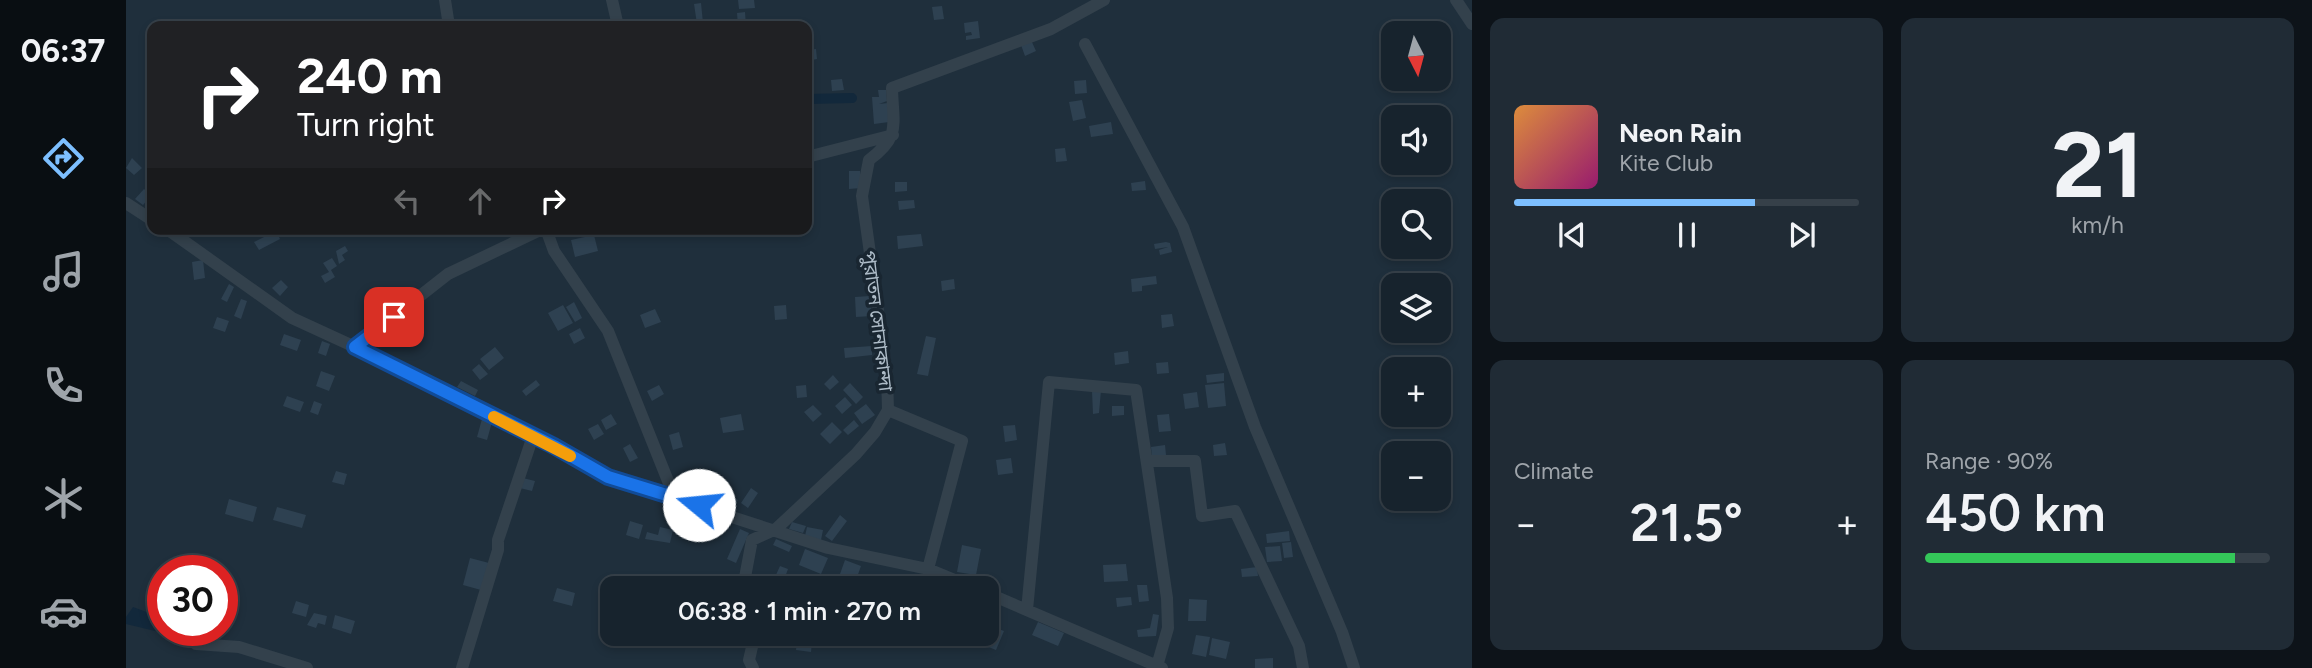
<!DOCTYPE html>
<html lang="en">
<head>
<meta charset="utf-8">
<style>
  :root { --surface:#17232d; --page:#202b35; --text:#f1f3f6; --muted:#9ea4aa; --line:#364049; --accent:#7dbfff }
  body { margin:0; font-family:Figtree,"Noto Sans Bengali",sans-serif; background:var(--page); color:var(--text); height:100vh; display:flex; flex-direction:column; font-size:26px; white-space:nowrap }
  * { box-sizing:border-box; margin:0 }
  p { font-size:23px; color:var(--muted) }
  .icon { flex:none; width:38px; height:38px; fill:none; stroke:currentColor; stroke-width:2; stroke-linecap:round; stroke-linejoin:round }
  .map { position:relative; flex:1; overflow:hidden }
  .sheet { display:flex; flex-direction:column; gap:18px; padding:18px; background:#0d1319; width:840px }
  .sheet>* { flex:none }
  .top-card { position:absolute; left:21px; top:21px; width:665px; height:214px; border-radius:14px; box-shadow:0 4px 10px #0003,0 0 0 2px var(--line); background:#202124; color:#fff; overflow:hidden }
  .needle { width:46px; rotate:174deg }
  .controls { position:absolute; left:1255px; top:21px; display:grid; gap:14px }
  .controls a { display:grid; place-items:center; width:70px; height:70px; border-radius:14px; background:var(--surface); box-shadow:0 4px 10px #0003,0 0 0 2px var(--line); font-size:35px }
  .speed { position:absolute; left:21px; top:555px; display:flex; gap:14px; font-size:35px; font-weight:700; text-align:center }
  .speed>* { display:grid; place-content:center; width:91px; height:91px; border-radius:50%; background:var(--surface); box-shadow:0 4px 10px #0003,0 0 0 2px var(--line); line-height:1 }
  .speed .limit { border:10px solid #d22; background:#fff; color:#111 }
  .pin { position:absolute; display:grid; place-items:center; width:60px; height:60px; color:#fff; margin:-30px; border-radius:14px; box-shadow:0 4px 10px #0006 }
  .me { position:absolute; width:77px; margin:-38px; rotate:287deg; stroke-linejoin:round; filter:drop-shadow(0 0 5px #0008) }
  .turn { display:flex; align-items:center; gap:24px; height:147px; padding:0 35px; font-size:32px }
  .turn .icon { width:91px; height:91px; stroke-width:2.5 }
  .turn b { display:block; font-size:49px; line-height:60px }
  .lanes { display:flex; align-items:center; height:66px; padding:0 35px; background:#0003; justify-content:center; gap:35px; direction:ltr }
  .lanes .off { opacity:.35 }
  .big { font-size:52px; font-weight:600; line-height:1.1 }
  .sheet .card { flex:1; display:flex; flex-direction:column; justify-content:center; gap:10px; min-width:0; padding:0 24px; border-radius:14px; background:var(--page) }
  .sheet .dial { align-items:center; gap:0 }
  .dial b { font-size:91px; line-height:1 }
  .song { display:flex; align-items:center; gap:21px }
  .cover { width:84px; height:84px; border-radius:10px; background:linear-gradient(135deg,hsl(30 70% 55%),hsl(320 70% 35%)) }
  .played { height:7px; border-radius:4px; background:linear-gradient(90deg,var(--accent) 70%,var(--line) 70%) }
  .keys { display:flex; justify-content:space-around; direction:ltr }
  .heat { display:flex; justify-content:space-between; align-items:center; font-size:38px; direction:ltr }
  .charge { height:10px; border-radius:5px; background:linear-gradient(90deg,#34c759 90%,var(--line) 0) }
  .sheet .tiles { flex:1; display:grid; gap:18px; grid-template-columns:repeat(2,1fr) }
  .trip { position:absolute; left:474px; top:576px; width:399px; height:70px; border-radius:14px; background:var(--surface); box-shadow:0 4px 10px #0003,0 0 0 2px var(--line); font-weight:600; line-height:70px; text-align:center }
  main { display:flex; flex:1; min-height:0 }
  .tab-bar { display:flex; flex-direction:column; width:126px; justify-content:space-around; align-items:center; background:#090e12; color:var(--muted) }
  .tab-bar .icon { width:49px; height:49px }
  .tab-bar .selected { color:var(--accent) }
  .tab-bar b { font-size:32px; color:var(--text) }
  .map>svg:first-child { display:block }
  .water { fill:#12283b }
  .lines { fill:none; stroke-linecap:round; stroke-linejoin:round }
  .canal { stroke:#12283b; stroke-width:10 }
  .building { fill:#2e4151 }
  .minor { stroke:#33414c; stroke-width:12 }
  .route-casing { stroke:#114b97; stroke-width:18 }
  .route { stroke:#1a73e8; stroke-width:12 }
  .slow { stroke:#f59e0b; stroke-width:12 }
  .labels { text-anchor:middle; stroke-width:7; stroke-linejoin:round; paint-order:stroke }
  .street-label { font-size:19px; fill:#aebcc8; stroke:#192631 }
</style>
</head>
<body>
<main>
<nav class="tab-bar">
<b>06:37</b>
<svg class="icon selected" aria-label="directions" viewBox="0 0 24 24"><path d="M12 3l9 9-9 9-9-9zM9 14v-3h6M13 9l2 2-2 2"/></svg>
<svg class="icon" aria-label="music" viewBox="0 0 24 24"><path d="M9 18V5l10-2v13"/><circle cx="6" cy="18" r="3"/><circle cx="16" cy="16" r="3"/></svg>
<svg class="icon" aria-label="phone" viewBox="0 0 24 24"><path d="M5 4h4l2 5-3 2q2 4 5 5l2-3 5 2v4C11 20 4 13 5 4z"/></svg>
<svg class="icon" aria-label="climate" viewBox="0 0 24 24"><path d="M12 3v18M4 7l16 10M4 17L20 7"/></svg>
<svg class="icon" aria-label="car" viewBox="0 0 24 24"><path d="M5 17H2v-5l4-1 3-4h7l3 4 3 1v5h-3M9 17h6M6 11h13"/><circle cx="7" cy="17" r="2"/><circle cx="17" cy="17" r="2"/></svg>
</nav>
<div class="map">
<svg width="1346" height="668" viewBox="0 0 1346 668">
  <rect width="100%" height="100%" fill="#1f2f3c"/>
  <!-- water -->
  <path class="water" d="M7,607L37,618V630H57L54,637L0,624V617Z"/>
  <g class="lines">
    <!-- canal -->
    <path class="canal" d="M681,99L726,98"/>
  </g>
  <!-- building -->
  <path class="building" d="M612,0H628L629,8L613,9Z
    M575,3L577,23L571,24L568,4Z
    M816,6L818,19L808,20L806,7Z
    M619,12L620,26H612L611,13Z
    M852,21L854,38L840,40V36L846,35L845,32L839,33L838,23Z
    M905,40L910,51L899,56L895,45Z
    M690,49L691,59L681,61V50Z
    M716,79L718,90L706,91L705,80Z
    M960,80L961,93L949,94L948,81Z
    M752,90H760L761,101L753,104L762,103L763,122L748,124L746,97H753Z
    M956,100L960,118L947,121L943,102Z
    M985,122L987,134L965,137L963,126Z
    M939,148L941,161L930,162L929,149Z
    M6,158L16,168L8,175L0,168Z
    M723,171H734L735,188L723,189Z
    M1019,181L1020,190L1006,191L1005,183Z
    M769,182H781V191L769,192Z
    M18,189L26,195L17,205L9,199Z
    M788,200L789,208L773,210L772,201Z
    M150,231L154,239L133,250L128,242Z
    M795,234L797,246L772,249L771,236Z
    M468,235L472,251L449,257L445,240Z
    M1040,242L1044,243L1046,252L1034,255L1033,250L1042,247L1029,249L1028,244Z
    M219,246L222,251L216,255L219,260L213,264L210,251Z
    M206,258L211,266L205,270L209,277L199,283L195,276L203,272L197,263Z
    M77,260L79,278L68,280L66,262Z
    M1030,276L1031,284L1016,286V291L1006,292L1005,279Z
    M828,279L829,289L816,291L815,281Z
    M155,280L162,287L154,296L146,288Z
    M103,284L108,287L101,302L95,299Z
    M744,296L746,316L730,317L729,297Z
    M115,299L121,301L115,319L108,316Z
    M448,302L456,318L449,322L440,307Z
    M437,305L447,323L432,331L422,313Z
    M660,305L661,319L649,320L648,306Z
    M529,309L535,322L519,328L514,315Z
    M1046,314L1048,326L1036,328L1035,315Z
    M91,317L103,321L99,332L87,328Z
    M454,328L459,338L448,344L443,334Z
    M158,334L175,340L171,351L154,345Z
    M800,336L810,338L802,376L791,374Z
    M196,341L204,344L200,356L192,353Z
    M746,346V355L719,358L718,348Z
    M369,347L378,358L363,370L354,359Z
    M1002,351L1003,363L989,365L988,353Z
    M1042,362L1043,373L1031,374L1030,363Z
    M353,364L362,374L354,380L346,370Z
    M195,371L209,376L203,391L190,386Z
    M1098,373V381L1081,383L1080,375Z
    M707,375L713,382L704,390L698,384Z
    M410,380L414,385L400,396L396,391Z
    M335,381L352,390L349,396L331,387Z
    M724,383L737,397L730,404L717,390Z
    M1098,383L1100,406L1082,408L1079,385Z
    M533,385L538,394L526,401L521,391Z
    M680,385L681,397L671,398L670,386Z
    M975,390L973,413L967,414L966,391Z
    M1071,392L1073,407L1059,409L1057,394Z
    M161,396L178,402L174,412L157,406Z
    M719,397L726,405L716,414L709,406Z
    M188,401L196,404L192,415L184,412Z
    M740,404L749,415L736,424L728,413Z
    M687,405L696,414L687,422L678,412Z
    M986,406H998V415L986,416Z
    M485,414L491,424L480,430L475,420Z
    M615,414L618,430L597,433L594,418Z
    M1043,414L1045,431L1033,432L1031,415Z
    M356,419L366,422L361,440L351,437Z
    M728,420L733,426L722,435L717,430Z
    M706,422L716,432L704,444L694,434Z
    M472,424L478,434L468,440L462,429Z
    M889,425L891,440L879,442L877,426Z
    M553,432L557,447L547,450L543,435Z
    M1099,443L1101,455L1088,456L1087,445Z
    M504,444L512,458L504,462L497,448Z
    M1039,445L1040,455L1026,457L1025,447Z
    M885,458L887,473L872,475L870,460Z
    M210,471L221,474L218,485L206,482Z
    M397,478L409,481L406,491L394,488Z
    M597,486L605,491L598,501L591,496Z
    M625,488L632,493L622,508L615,503Z
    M605,496L612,500L604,513L597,509Z
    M103,499L131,507L127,522L99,514Z
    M542,505L560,510L558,520L539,515Z
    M151,507L180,515L176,528L147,520Z
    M714,515L721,521L706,541L699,536Z
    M581,520L591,523L588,533L578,530Z
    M504,521L517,525L513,539L500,535Z
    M666,522L680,526L677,533L663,529Z
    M534,527L547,530L544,543L519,539L521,532L532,535Z
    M681,527L697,530L695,540L679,536Z
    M614,529L623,533L610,563L601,559Z
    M1163,531L1164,541L1141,543L1140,534Z
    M650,539L666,546L663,552L647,545Z
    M1165,542L1167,557L1158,558L1156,543Z
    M836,545L855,549L850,575L831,572Z
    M1154,546L1156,561L1141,562L1139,547Z
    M679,549L702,558L695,574L673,565Z
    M344,558L363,563L355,590L337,585Z
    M719,560L735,566L730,580L714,574Z
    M1000,564L1002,581L978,582L977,565Z
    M654,566L662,569L658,580L649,577Z
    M1131,567L1132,576L1116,577L1115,569Z
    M649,579L665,584L664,588H647Z
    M1011,585H1021L1023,601L1013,602Z
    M431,588L449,593L446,606L427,601Z
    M1005,597L1006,605L991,607L990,598Z
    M1063,599L1081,600L1080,621H1062Z
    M170,601L183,605L180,617L166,613Z
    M188,613L201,616L199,625L192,623L190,628L181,625Z
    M1027,614L1033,615L1030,636L1012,637L1011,630L1024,628Z
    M209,615L229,621L225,634L206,628Z
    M912,622L938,633L932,646L906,635Z
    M867,627L878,631L870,650L860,646Z
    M725,634L737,638L734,647L722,644Z
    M1070,635L1084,637L1080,657L1066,654Z
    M1086,638L1104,642L1100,659L1083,655Z
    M671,639L686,642L685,652L670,650Z
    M1147,658V668H1129V659Z"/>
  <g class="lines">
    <!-- minor -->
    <path class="minor" d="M319,0L323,26
      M486,0L492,26
      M1330,0L1346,24
      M959,44L1057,227L1129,427L1216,632L1228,668
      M681,157L767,135
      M0,203L26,220
      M41,229L166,318L253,358L482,477L702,548L802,569L848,588
      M420,229L428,251L482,331L548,496
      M229,347L322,274L416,229
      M762,410L836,441L802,569
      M1021,461H1069L1076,516L1109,511L1173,646L1177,668
      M617,588L626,540L650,529L730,454L749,432L762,410L761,375L736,196L743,160C775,136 767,126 766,88L925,29L978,0
      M861,593L1036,668
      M901,610L923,382L1010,390L1041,598L1042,628L1031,666
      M70,644L113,647L181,668
      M336,668L372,550V540L407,436
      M627,668L623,660L629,634"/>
  </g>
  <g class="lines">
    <!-- route casing -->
    <g class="route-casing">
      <path id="route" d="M268,317L229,347L428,446L482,477L573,505"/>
    </g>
    <!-- route -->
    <use href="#route" class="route"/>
    <!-- slow -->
    <path class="slow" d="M368,417L444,456"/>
  </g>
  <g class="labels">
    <!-- street labels -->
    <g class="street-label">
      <text transform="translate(752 321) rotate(83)" y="7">পুরাতন সোনাকান্দা</text>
    </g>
  </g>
</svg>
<div class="controls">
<a><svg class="needle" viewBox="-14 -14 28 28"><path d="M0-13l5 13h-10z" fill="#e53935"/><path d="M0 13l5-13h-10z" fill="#9ea4aa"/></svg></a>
<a><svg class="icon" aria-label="sound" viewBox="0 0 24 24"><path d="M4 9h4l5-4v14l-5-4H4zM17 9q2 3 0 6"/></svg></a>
<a><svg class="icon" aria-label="search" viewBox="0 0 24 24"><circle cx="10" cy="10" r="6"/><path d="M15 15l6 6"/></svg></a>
<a><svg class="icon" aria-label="layers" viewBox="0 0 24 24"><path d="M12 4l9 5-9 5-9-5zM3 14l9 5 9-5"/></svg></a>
<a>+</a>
<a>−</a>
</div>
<div class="speed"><div class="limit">30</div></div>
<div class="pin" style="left:268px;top:317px;background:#d93025"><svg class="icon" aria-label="arrive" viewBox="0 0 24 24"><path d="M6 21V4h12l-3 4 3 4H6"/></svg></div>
<svg class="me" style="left:573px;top:505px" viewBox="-20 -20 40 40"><circle r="19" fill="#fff"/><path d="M0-13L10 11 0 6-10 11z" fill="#1a73e8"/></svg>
<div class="trip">06:38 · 1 min · 270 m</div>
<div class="top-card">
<div class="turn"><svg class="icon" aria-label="right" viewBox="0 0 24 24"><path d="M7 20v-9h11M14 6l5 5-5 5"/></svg><div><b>240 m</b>Turn right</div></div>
<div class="lanes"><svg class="icon off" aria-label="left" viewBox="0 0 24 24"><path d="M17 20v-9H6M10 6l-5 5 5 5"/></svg><svg class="icon off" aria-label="ahead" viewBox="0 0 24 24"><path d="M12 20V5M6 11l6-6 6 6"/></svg><svg class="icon" aria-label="right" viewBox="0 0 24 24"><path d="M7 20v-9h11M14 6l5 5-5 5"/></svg></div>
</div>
</div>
<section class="sheet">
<div class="tiles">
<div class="card">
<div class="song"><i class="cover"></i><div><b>Neon Rain</b><p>Kite Club</p></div></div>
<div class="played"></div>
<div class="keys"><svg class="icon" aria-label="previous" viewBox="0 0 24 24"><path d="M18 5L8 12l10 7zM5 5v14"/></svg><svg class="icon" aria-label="pause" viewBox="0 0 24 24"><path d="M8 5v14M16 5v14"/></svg><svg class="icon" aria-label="next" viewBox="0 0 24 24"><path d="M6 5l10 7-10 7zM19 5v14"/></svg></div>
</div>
<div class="card dial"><b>21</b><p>km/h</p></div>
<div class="card"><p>Climate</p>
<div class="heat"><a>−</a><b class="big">21.5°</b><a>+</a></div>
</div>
<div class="card"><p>Range · 90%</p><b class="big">450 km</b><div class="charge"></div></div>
</div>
</section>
</main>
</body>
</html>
